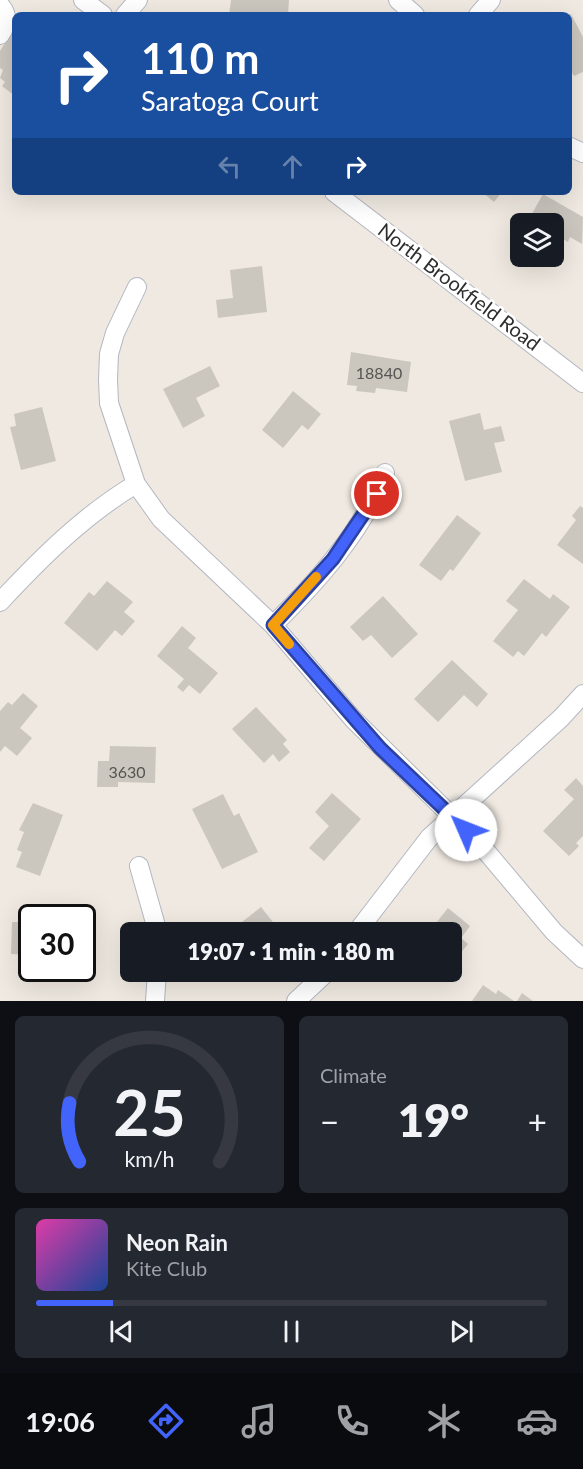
<!DOCTYPE html>
<html lang="en">
<head>
<meta charset="utf-8">
<style>
  :root { --surface:#171b24; --page:#242831; --text:#f1f3f6; --muted:#9ea1a6; --line:#363941; --accent:#4264fb }
  body { margin:0; font-family:Lato,sans-serif; background:var(--page); color:var(--text); height:100vh; display:flex; flex-direction:column; font-size:22px; white-space:nowrap }
  * { box-sizing:border-box; margin:0 }
  p { font-size:20px; color:var(--muted) }
  .icon { flex:none; width:33px; height:33px; fill:none; stroke:currentColor; stroke-width:2; stroke-linecap:round; stroke-linejoin:round }
  .map { position:relative; height:1001px; overflow:hidden }
  .sheet { display:flex; flex-direction:column; gap:15px; padding:15px; background:#0d0f14; flex:1 }
  .sheet>* { flex:none }
  .guide { position:absolute; left:12px; top:12px; width:560px; height:183px; border-radius:9px; box-shadow:0 6px 24px #0002; background:#1a4fa0; color:#fff; overflow:hidden }
  .tools { position:absolute; left:510px; top:213px; display:grid; gap:12px }
  .tools a { display:grid; place-items:center; width:54px; height:54px; border-radius:9px; background:var(--surface); box-shadow:0 6px 24px #0002; font-size:30px }
  .speed { position:absolute; left:18px; top:904px; display:flex; gap:12px; font-size:30px; font-weight:700; text-align:center }
  .speed>* { display:grid; place-content:center; width:78px; height:78px; border-radius:50%; background:var(--surface); box-shadow:0 6px 24px #0002; line-height:1 }
  .speed .limit { border:3px solid #111; border-radius:9px; background:#fff; color:#111 }
  .pin { position:absolute; display:grid; place-items:center; width:51px; height:51px; color:#fff; margin:-26px; border:3px solid #fff; border-radius:50%; box-shadow:0 2px 6px #0007 }
  .me { position:absolute; width:66px; margin:-33px; rotate:314deg; stroke-linejoin:round; filter:drop-shadow(0 0 4px #0008) }
  .turn { display:flex; align-items:center; gap:21px; height:126px; padding:0 30px; font-size:27px }
  .turn .icon { width:78px; height:78px; stroke-width:2.5 }
  .turn b { display:block; font-size:42px; line-height:51px }
  .lanes { display:flex; align-items:center; height:57px; padding:0 30px; background:#0003; justify-content:center; gap:30px; direction:ltr }
  .lanes .off { opacity:.35 }
  .big { font-size:45px; font-weight:800; line-height:1.1 }
  .sheet .card { flex:1; display:flex; flex-direction:column; justify-content:center; gap:9px; min-width:0; padding:0 21px; border-radius:9px; background:var(--page) }
  .sheet .dial { align-items:center; gap:0 }
  .dial svg { height:156px; overflow:visible; fill:none; stroke:var(--line); stroke-width:7; stroke-linecap:round; text-anchor:middle }
  .dial text { fill:var(--text); stroke:none }
  .song { display:flex; align-items:center; gap:18px }
  .cover { width:72px; height:72px; border-radius:9px; background:linear-gradient(135deg,hsl(320 70% 55%),hsl(220 70% 35%)) }
  .played { height:6px; border-radius:3px; background:linear-gradient(90deg,var(--accent) 15%,var(--line) 15%) }
  .keys { display:flex; justify-content:space-around; direction:ltr }
  .heat { display:flex; justify-content:space-between; align-items:center; font-size:33px; direction:ltr }
  .sheet .tiles { flex:1; display:grid; gap:15px; grid-template-columns:1fr 1fr }
  .card:last-child { grid-column:span 2 }
  .trip { position:absolute; left:120px; top:922px; width:342px; height:60px; border-radius:9px; background:var(--surface); box-shadow:0 6px 24px #0002; font-weight:800; line-height:60px; text-align:center }
  .tabs { display:flex; height:96px; justify-content:space-around; align-items:center; background:#090b0e; color:var(--muted) }
  .tabs .icon { width:42px; height:42px }
  .tabs .current { color:var(--accent) }
  .tabs b { font-size:27px; color:var(--text) }
  .map>svg:first-child { display:block }
  .building { fill:#cbc7bf }
  .lines { fill:none; stroke-linecap:round; stroke-linejoin:round }
  .minor-casing { stroke:#b4b7c1; stroke-width:20 }
  .minor { stroke:#fff; stroke-width:18 }
  .route-casing { stroke:#2b41a3; stroke-width:15 }
  .route { stroke:#4264fb; stroke-width:10 }
  .slow { stroke:#f59e0b; stroke-width:10 }
  .labels { text-anchor:middle; stroke-width:5; stroke-linejoin:round; paint-order:stroke }
  .number-label { font-size:16px; fill:#555452 }
  .street-label { font-size:20px; fill:#2e2e2e; stroke:#fff }
</style>
</head>
<body>
<div class="map">
<svg width="583" height="1001" viewBox="0 0 583 1001">
  <rect width="100%" height="100%" fill="#efe9e1"/>
  <!-- building -->
  <path class="building" d="M231,0H289L288,15H229Z
    M571,14L583,37V72L574,76L568,66V16Z
    M12,31L15,33V96L2,86L5,82L0,78L3,70L0,68V51Z
    M482,192H502L494,202Z
    M543,194L583,217L582,244L570,237L568,242L554,234V224H536L529,219Z
    M262,266L267,312L218,318L216,300L233,298L230,270Z
    M351,352L411,362L407,392L376,388L375,393L356,391L357,386L347,385Z
    M210,366L220,386L196,398L205,416L183,428L163,389Z
    M293,391L321,414L308,430L302,425L283,448L262,430Z
    M42,407L56,461L21,470L10,427L16,426L14,414Z
    M480,413L484,430L501,426L505,441L494,443L502,472L465,481L449,421Z
    M580,506L583,508V564L557,545L576,520L572,516Z
    M457,515L481,533L453,571L450,569L441,581L419,565Z
    M524,579L550,599L553,594L570,607L546,637L542,633L524,656L518,651L513,657L493,641L518,610L506,601Z
    M107,581L133,602L124,612L135,621L122,636L115,630L97,651L64,623L89,592L94,596Z
    M383,596L418,634L392,658L371,635L363,641L350,627Z
    M182,626L196,638L188,648L218,673L200,694L189,685L183,692L177,687L184,679L157,656Z
    M452,660L488,694L477,707L464,695L438,722L414,699Z
    M23,693L38,706L20,728L32,738L17,756L5,746L0,752V711L8,702L12,705Z
    M256,707L287,740L283,744L290,752L279,762L273,754L264,763L232,729Z
    M110,746L156,747L155,783L118,782V787H97L98,761H109Z
    M576,778L583,786V836L576,843L579,846L569,856L543,831L574,799L564,790Z
    M332,793L361,819L324,861L309,848L329,826L315,812Z
    M223,794L234,816L239,813L258,852L222,869L192,809Z
    M33,803L63,815L40,876L16,867L22,852L17,850L24,832L19,830Z
    M261,907L280,931L228,933Z
    M448,908L470,926L461,938L468,944L455,960L452,957V933H428Z
    M12,922H32V955L11,954Z
    M483,985L496,994L498,990L514,1001H472Z
    M522,993L533,1001H517Z"/>
  <g class="lines">
    <!-- minor casing -->
    <g class="minor-casing">
      <path id="minor" d="M83,0L103,15
        M398,0L415,15
        M0,5C9,15 7,25 0,35
        M125,15L138,0
        M478,15L491,0
        M568,146L583,153
        M334,192L583,383
        M137,287L115,333L109,354L108,380L109,403L136,484L161,519L273,625L353,719L480,844L554,932L583,959
        M0,602C41,558 84,515 136,484
        M273,625C317,582 363,531 385,473
        M139,866L158,933
        M356,933L429,838L561,718L583,694
        M155,1001L157,972
        M296,1001L327,972"/>
    </g>
    <!-- minor -->
    <use href="#minor" class="minor"/>
  </g>
  <g class="lines">
    <!-- route casing -->
    <g class="route-casing">
      <path id="route" d="M377,494L333,559L273,625L380,748L466,830"/>
    </g>
    <!-- route -->
    <use href="#route" class="route"/>
    <!-- slow -->
    <path class="slow" d="M289,644L273,625L316,577"/>
  </g>
  <g class="labels">
    <!-- number labels -->
    <g class="number-label">
      <text x="379" y="379">18840</text>
      <text x="127" y="778">3630</text>
    </g>
    <!-- street labels -->
    <g class="street-label">
      <text transform="translate(459 287) rotate(37)" y="7">North Brookfield Road</text>
    </g>
  </g>
</svg>
<div class="tools">
<a><svg class="icon" aria-label="layers" viewBox="0 0 24 24"><path d="M12 4l9 5-9 5-9-5zM3 14l9 5 9-5"/></svg></a>
</div>
<div class="speed"><div class="limit">30</div></div>
<div class="pin" style="left:377px;top:494px;background:#d93025"><svg class="icon" aria-label="arrive" viewBox="0 0 24 24"><path d="M6 21V4h12l-3 4 3 4H6"/></svg></div>
<svg class="me" style="left:466px;top:830px" viewBox="-20 -20 40 40"><circle r="19" fill="#fff"/><path d="M0-13L10 11 0 6-10 11z" fill="#4264fb"/></svg>
<div class="trip">19:07 · 1 min · 180 m</div>
<div class="guide">
<div class="turn"><svg class="icon" aria-label="right" viewBox="0 0 24 24"><path d="M7 20v-9h11M14 6l5 5-5 5"/></svg><div><b>110 m</b>Saratoga Court</div></div>
<div class="lanes"><svg class="icon off" aria-label="left" viewBox="0 0 24 24"><path d="M17 20v-9H6M10 6l-5 5 5 5"/></svg><svg class="icon off" aria-label="ahead" viewBox="0 0 24 24"><path d="M12 20V5M6 11l6-6 6 6"/></svg><svg class="icon" aria-label="right" viewBox="0 0 24 24"><path d="M7 20v-9h11M14 6l5 5-5 5"/></svg></div>
</div>
</div>
<section class="sheet">
<div class="tiles">
<div class="card dial"><svg viewBox="0 0 100 80">
<path d="M14 69A42 42 0 1 1 86 69"/>
<path d="M14 69A42 42 0 0 1 9 39" stroke="#4264fb"/>
<text x="50" y="56" font-size="32" font-weight="700">25</text>
<text x="50" y="72" font-size="11">km/h</text>
</svg></div>
<div class="card"><p>Climate</p>
<div class="heat"><a>−</a><b class="big">19°</b><a>+</a></div>
</div>
<div class="card">
<div class="song"><i class="cover"></i><div><b>Neon Rain</b><p>Kite Club</p></div></div>
<div class="played"></div>
<div class="keys"><svg class="icon" aria-label="previous" viewBox="0 0 24 24"><path d="M18 5L8 12l10 7zM5 5v14"/></svg><svg class="icon" aria-label="pause" viewBox="0 0 24 24"><path d="M8 5v14M16 5v14"/></svg><svg class="icon" aria-label="next" viewBox="0 0 24 24"><path d="M6 5l10 7-10 7zM19 5v14"/></svg></div>
</div>
</div>
</section>
<nav class="tabs">
<b>19:06</b>
<svg class="icon current" aria-label="directions" viewBox="0 0 24 24"><path d="M12 3l9 9-9 9-9-9zM9 14v-3h6M13 9l2 2-2 2"/></svg>
<svg class="icon" aria-label="music" viewBox="0 0 24 24"><path d="M9 18V5l10-2v13"/><circle cx="6" cy="18" r="3"/><circle cx="16" cy="16" r="3"/></svg>
<svg class="icon" aria-label="phone" viewBox="0 0 24 24"><path d="M5 4h4l2 5-3 2q2 4 5 5l2-3 5 2v4C11 20 4 13 5 4z"/></svg>
<svg class="icon" aria-label="climate" viewBox="0 0 24 24"><path d="M12 3v18M4 7l16 10M4 17L20 7"/></svg>
<svg class="icon" aria-label="car" viewBox="0 0 24 24"><path d="M5 17H2v-5l4-1 3-4h7l3 4 3 1v5h-3M9 17h6M6 11h13"/><circle cx="7" cy="17" r="2"/><circle cx="17" cy="17" r="2"/></svg>
</nav>
</body>
</html>
